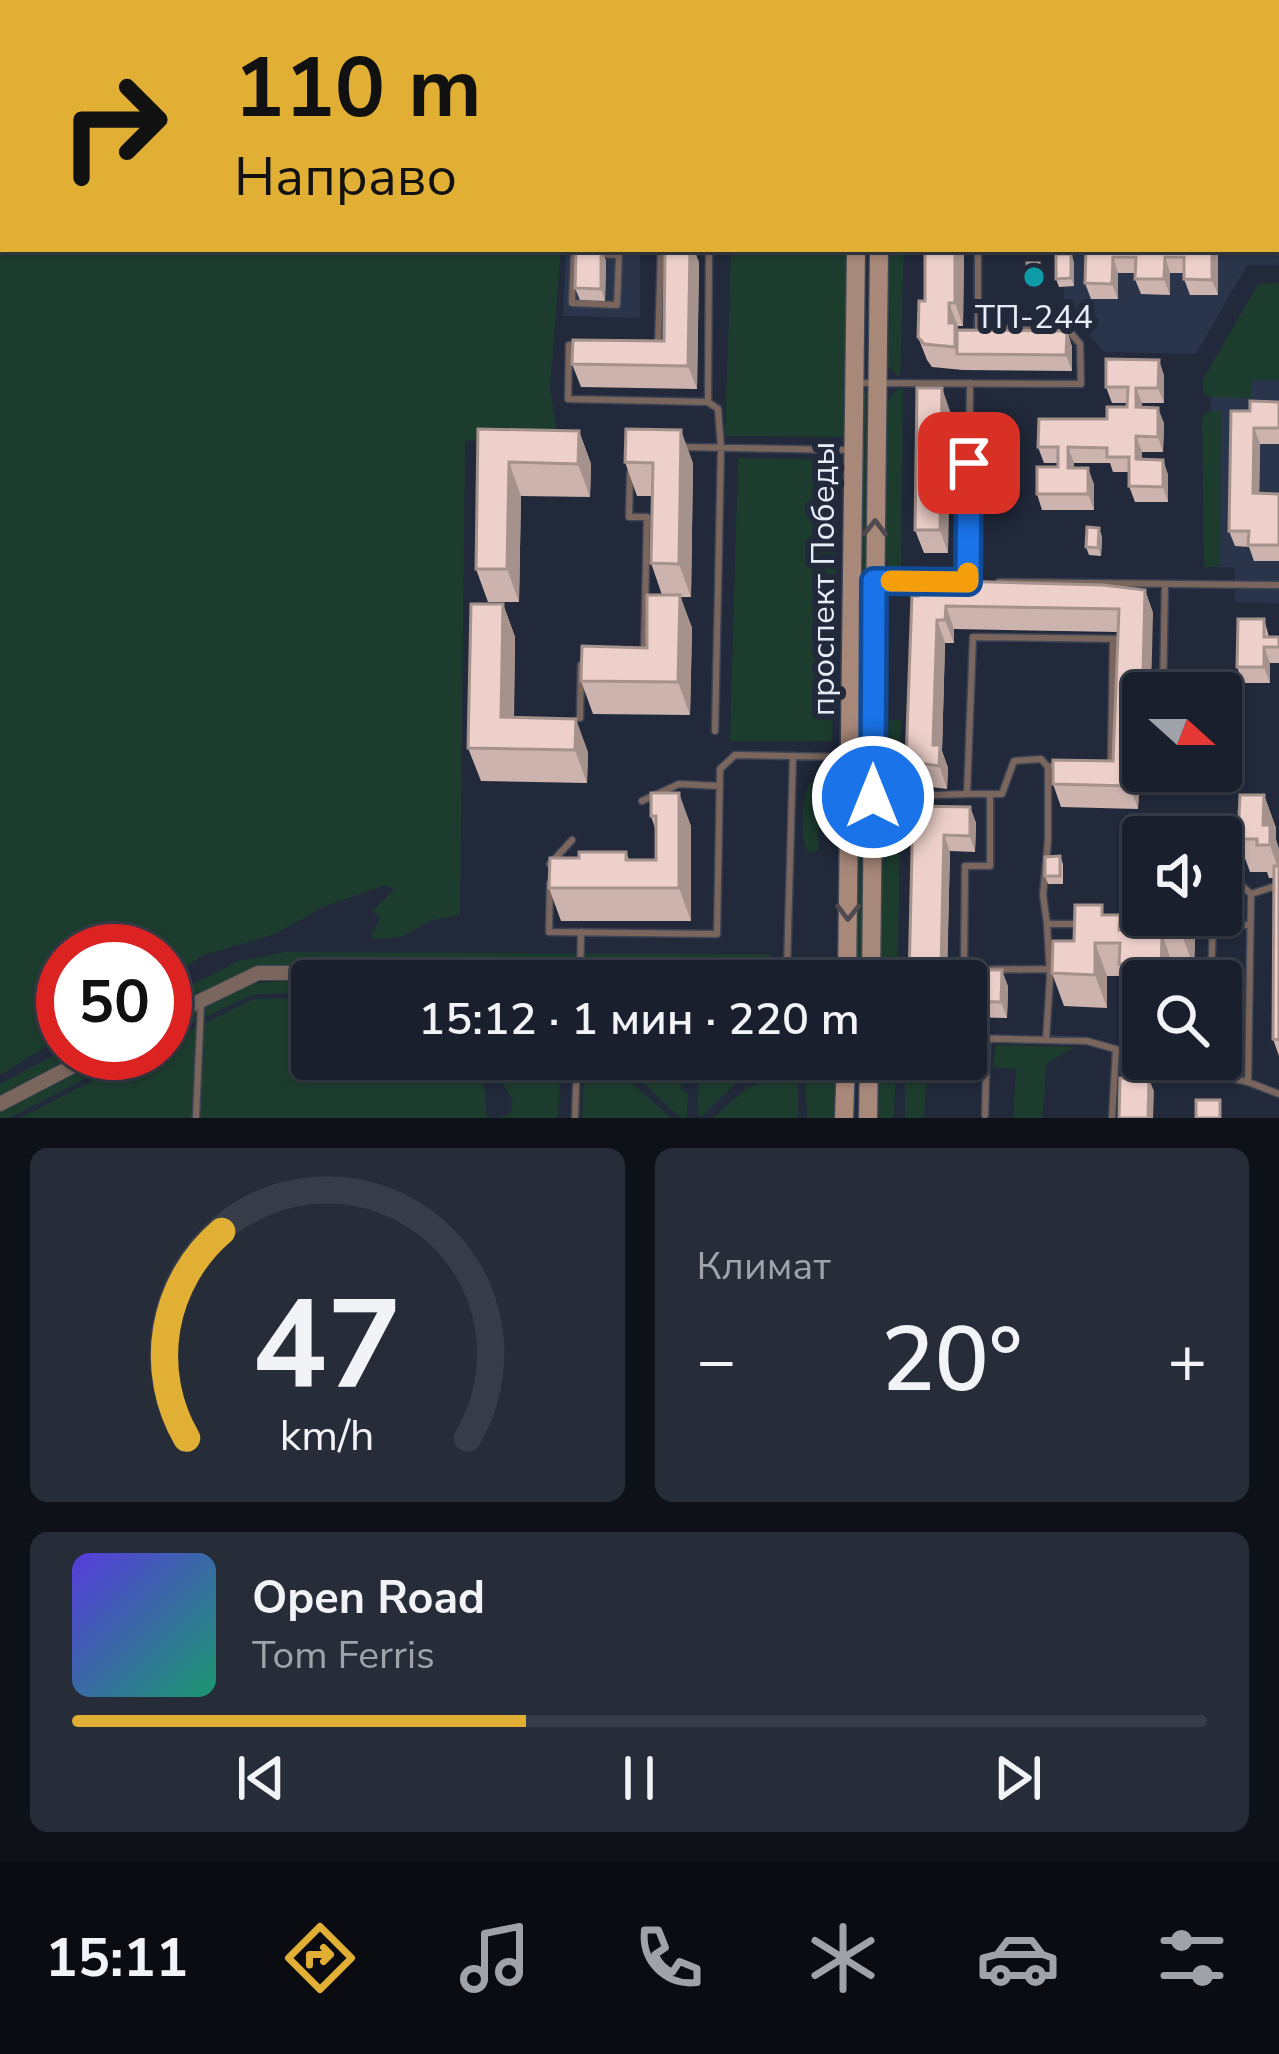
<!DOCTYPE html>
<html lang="ru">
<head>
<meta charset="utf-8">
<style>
  :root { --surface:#191f2c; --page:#262c38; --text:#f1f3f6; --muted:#9fa2a9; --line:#373d48; --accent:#e1af34 }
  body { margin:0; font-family:"Nunito Sans",sans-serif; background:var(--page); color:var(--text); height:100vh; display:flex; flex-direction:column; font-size:45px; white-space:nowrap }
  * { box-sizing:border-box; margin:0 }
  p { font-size:39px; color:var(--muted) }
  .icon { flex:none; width:66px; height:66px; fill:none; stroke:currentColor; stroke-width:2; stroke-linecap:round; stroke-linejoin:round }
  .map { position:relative; height:1118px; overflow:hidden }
  .drawer { display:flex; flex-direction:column; gap:30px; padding:30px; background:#0e1118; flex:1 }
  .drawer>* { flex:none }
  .hud { position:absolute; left:0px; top:0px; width:1281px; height:252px; box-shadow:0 3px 9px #0004,0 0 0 3px var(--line); background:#e1af34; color:#111; overflow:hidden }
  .needle { width:78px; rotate:111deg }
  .tools { position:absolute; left:1122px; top:672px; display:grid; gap:24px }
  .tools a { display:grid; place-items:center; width:120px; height:120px; border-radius:12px; background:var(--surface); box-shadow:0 3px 9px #0004,0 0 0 3px var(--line); font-size:60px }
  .speed { position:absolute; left:36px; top:924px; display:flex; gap:24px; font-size:60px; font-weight:700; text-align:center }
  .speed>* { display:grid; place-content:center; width:156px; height:156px; border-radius:50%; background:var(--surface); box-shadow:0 3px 9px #0004,0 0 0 3px var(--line); line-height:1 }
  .speed .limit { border:18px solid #d22; background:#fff; color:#111 }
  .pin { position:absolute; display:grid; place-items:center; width:102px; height:102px; color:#fff; margin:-51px; border-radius:24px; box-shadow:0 6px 18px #0006 }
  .me { position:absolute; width:132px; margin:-66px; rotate:0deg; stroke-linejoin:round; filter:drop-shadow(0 0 9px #0008) }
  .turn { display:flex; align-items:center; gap:42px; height:252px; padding:0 36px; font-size:54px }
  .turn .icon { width:156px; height:156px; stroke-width:2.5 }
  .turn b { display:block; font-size:84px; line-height:102px }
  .big { font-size:90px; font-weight:600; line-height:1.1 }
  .drawer .widget { flex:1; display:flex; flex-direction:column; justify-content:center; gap:18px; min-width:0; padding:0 42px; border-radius:18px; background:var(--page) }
  .drawer .dial { align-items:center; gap:0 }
  .dial svg { height:312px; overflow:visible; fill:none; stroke:var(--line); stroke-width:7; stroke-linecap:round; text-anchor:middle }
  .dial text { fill:var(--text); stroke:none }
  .song { display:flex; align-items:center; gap:36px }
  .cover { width:144px; height:144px; border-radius:18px; background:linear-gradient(135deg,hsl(250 70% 55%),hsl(160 70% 35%)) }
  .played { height:12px; border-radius:6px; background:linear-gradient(90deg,var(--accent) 40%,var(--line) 40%) }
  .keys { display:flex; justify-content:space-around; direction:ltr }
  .heat { display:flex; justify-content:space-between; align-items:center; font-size:66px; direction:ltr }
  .drawer .tiles { flex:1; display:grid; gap:30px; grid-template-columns:1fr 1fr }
  .widget:last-child { grid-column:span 2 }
  .trip { position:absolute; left:291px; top:960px; width:696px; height:120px; border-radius:12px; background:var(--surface); box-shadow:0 3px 9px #0004,0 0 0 3px var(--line); font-weight:600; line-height:120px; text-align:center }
  .menu { display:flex; height:192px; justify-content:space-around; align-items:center; background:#0a0c12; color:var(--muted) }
  .menu .icon { width:84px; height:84px }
  .menu .selected { color:var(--accent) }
  .menu b { font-size:54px; color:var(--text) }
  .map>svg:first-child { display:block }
  .built { fill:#2a354b }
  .green { fill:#1c3c2e }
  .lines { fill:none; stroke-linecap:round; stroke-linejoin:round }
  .service-casing { stroke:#3d4455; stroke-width:9 }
  .minor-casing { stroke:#3d4455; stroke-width:16 }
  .secondary-casing { stroke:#3d4455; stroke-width:21 }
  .service { stroke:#7a665c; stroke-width:6 }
  .minor { stroke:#7a665c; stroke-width:14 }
  .secondary { stroke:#a88879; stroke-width:18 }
  .wall { fill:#ccb3ae }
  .shaded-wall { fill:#a6928d }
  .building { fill:#edd0ca; stroke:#a6928d; stroke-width:3 }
  .oneway { stroke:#504a50 }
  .route-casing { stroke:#114b97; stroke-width:30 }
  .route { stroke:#1a73e8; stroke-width:21 }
  .slow { stroke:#f59e0b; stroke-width:21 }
  .culture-dot { fill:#0f9aa8; stroke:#21293a; stroke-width:4.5 }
  .labels { text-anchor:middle; stroke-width:12; stroke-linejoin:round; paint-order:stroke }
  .poi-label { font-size:33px; fill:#e7edf8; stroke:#21293a }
  .street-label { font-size:33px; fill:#e7edf8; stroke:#21293a }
</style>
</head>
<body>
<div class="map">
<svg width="1279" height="1118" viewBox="0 0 1279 1118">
  <rect width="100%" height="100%" fill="#21293a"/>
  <!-- built -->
  <path class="built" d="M1279,162V265H1247L1196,354L1104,352L1064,304V287H1059L1058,262L1064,261V249H1278Z
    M566,249H640V318L563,316Z
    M1279,294V603L1235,602V568L1211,567V370Z"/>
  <!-- green -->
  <path class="green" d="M0,0H611L3,3V249H561L550,388L557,434L533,439L465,441L460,915L432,920L401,937L374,939L371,935L380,918L372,911L394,890L386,885L325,906L275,934L201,956L165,982V951H63V1036L0,1075Z
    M731,249H846L845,437L725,436Z
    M890,249H904L900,377L888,367Z
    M1279,283V380H1252L1251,398L1208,397L1203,391L1202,381L1258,284Z
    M896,388L903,389L901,572L898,573L889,568L885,553L888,402Z
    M868,392V570L864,575L860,573L863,394Z
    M1208,411L1221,412L1220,566L1204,567L1202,418Z
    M738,458L838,460L832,741H730Z
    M862,588L868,589L863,981H854Z
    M897,719L901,721L899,788L894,792L887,787C881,767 884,741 889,722Z
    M816,780L820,783L818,850L813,853L806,849C800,830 802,802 809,783Z
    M893,799L901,804L897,981H879L881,811Z
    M285,952L769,954V963L267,965L165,1013V999L238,961Z
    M291,980H555L558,981H312V992L251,995L165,1037V1025L246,984Z
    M312,998V1059H474L485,1091L487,1118H20L146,1053H165V1043L245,1003L254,999Z
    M966,1044L982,1045V1067L928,1064L924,1118H905V1059H966Z
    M995,1045L1075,1047L1047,1063L1042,1118H1013L1016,1069L993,1067Z
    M63,1051L87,1053L0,1098V1084Z
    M110,1053H135L9,1118H0V1111Z
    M498,1059H561L558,1118H501L510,1113L513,1102L501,1079Z
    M584,1059H605L671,1118H582Z
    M619,1059H678L681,1089L688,1094L687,1118H680Z
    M700,1059H767L744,1071L725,1060L724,1073L736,1077L737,1082L700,1118L697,1112Z
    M777,1059H798V1118H713L748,1087L757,1085L756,1080Z
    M805,1059H837L836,1118H807Z
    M877,1059H896L894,1118H876Z"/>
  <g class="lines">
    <!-- service casing -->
    <g class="service-casing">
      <path id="service" d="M644,0L650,3
        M731,3L732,0
        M953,3V0
        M1268,3V0
        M1068,249L1090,250
        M574,253L619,255L617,305L572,303Z
        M579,345H569L568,399L708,402L709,249
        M658,345L661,249
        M857,383L1081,384L1080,344L1070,332L978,327V249
        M708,402L718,409L721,447L715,731
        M682,447L849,450
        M630,473L629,517H647L644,653
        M855,581H926
        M968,582L970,383
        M999,582L1279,585
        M1163,693L1165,585
        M580,718L581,665H590
        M1108,764H1111L1113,639
        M967,794H1002L1014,761L1041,759L1048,767L1059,766
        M990,794V866H965L964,970L1049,969
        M875,797L967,794L973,637L1124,639
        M642,801L679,784L720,786
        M1244,823H1236L1235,880L1251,894
        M550,864L572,840
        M550,883L549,932L717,934L720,769L735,755L846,757
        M1047,924L1043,895L1048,840V767
        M1116,925H1145
        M1188,925H1250
        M787,968L793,756
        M580,981L581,932
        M1211,981L1213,925
        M966,1038L1087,1041L1143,1057
        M1046,1040L1050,977L1047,924H1079
        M1152,1059L1248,1082L1279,1094
        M1248,1082L1251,894L1279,885
        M985,1115L987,1038
        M196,1118L201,1003
        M575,1118L577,1059
        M1112,1118L1116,1049"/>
    </g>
    <!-- minor casing -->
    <g class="minor-casing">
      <path id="minor" d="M165,1018L258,973L847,972
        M0,1104L98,1053"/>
    </g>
    <!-- secondary casing -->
    <g class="secondary-casing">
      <path id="secondary" d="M860,3V0
        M884,3V0
        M847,981L856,249
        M871,981L879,249
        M844,1118L846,1059
        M868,1118L869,1059"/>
    </g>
    <!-- service -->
    <use href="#service" class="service"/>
    <!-- minor -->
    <use href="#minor" class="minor"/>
    <!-- secondary -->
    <use href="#secondary" class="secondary"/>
  </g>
  <!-- wall -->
  <path class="wall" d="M956,0H1252V3H956Z
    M601,249L606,261L605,301L580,300L575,288Z
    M964,249L963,326H958V330L1067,331L1072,347V371L963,370L932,367L927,360L918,337L925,301Z
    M1115,249H1218V295H1190L1184,279V273H1170V295L1141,294L1135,279V273H1118V299H1091L1085,283Z
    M699,262L697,389L581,387L572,364L664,341Z
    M1074,262V286L1059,287L1056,279Z
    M1164,375V403H1142V407L1164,423L1163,452H1142V459L1163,460L1168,475V502H1135L1129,486V472H1113L1110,463H1074L1073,468L1094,484V510H1042L1037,494L1058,467V463H1044L1038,447L1107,419L1127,407V403H1112L1106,387Z
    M1279,402V444H1260L1259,493L1279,494V561H1254L1249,547L1235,546L1229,531L1250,411Z
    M950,411L948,553H924L915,530Z
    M478,429L579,431L591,464L590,497L521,496L519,602H488L476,569Z
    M625,462L693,463L691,597H680L692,628L690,715L593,714L581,681L647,648L662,595L651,563L652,496H637Z
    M1102,536L1101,556L1089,555L1086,547Z
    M1145,590L1153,613L1143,693V771H1149V779H1144L1143,789H1139L1138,809L1061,807L1053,784L1113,761L1118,632L954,629V643H945L942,751L948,768L947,789L914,785L906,761L912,596Z
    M503,604L515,637L514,718L588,752L587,783L481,781L468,748Z
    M1264,619L1269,637L1279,647V663H1270V683H1243L1237,667Z
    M651,793L691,826V921H561L549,888L626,852L629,860H656V831L651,816Z
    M1264,795L1276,828V840L1279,849V1056L1273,1039L1274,878H1269L1267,872H1250L1238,839Z
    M913,806L970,807L976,823L975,852L950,851L947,969L1008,986L1007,1018L966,1017V981H909Z
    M1060,856L1063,864V884H1048L1045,876Z
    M1106,915H1120L1125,931L1195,935L1194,968H1174L1173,981H1143V1003L1141,997H1131L1124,976H1107V1008L1064,1006L1052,973L1074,941Z"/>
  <!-- shaded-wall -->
  <path class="shaded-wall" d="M601,249L606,261L605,301L601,289Z
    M690,249H694L699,262L697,389L688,366Z
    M955,249H964L963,326L955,303Z
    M1212,249H1218V295L1212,280Z
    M1071,254L1074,262V286L1071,278Z
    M1113,257L1118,273V299L1112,284Z
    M1165,257L1170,273V295L1164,279Z
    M949,303L958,326L957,354L949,323Z
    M1067,331L1072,347V371L1066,355Z
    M1159,360L1164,375V403L1158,388Z
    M942,388L950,411L948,553L940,530Z
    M1136,388L1142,403V423L1136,407Z
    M1158,408L1164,423L1163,452L1158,437Z
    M1254,428L1260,444L1259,509L1253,493Z
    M681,430L693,463L691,597L679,564Z
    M579,431L591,464L590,497L578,464Z
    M1136,436L1142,452V475L1136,459Z
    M1068,447L1074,463L1073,484L1068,468Z
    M1163,460L1168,475V502L1163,487Z
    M509,462L521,496L519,602L507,569Z
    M1088,468L1094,484V510L1088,494Z
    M1099,528L1102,536L1101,556L1098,548Z
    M1145,590L1153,613L1151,693H1143V762L1141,756Z
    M680,595L692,628L690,715L678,682Z
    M503,604L515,637L513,750L501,717Z
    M946,606L954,629V643L945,620Z
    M937,620L945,643L942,751L948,768L947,789L933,745Z
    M1264,647L1270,663V683L1264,667Z
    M576,719L588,752L587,783L575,750Z
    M1135,756L1144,779L1143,789L1135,766Z
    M1130,766L1139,789L1138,809L1130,786Z
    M679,793L691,826V921L679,888Z
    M1264,795L1276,828V840L1279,849V871L1263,825Z
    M970,807L976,823L975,852L970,836Z
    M944,835L950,851L947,981L941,969Z
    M1183,915H1188L1195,935L1194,968L1182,935Z
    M1162,934L1174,968L1173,981H1164L1161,972Z
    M1095,943L1107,976V1008L1095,975Z
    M1002,970L1008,986L1007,1018L1001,1002Z
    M1221,993L1225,1005V1049L1221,1038Z
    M1149,1079L1154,1091L1153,1118H1148Z"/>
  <!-- building -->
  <path class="building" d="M956,0H999L995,3H956Z
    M1211,0H1233L1232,3H1211Z
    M576,249H601V289L575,288Z
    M665,249H690L688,366L572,364L573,340L664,341Z
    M925,249H955V303H949V323H955V347L924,344L918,337L919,301H925Z
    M1212,249V280L1184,279V257H1165L1164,279H1135L1136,257H1113L1112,284L1085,283L1086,250Z
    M1056,254H1071V278L1056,279Z
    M1027,263H1039V282L1027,283Z
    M957,330L1067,331L1066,355L957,354Z
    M1106,359L1159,360L1158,388H1136V407L1158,408V437L1136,436V459L1163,460V487L1129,486V457H1107V448L1068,447V468H1088V494H1037V467H1058V447H1038L1039,419H1107V407H1127L1128,387H1106Z
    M917,388H942L940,530H915Z
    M1250,401L1279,402V428H1254L1253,493L1279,494V545H1248L1249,531H1229L1231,411H1250Z
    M478,429L579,431L578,464L509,462L507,569H476Z
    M626,429L681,430L679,564L651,563L653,463L625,462Z
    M1087,527L1099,528L1098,548L1086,547Z
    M919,580L1103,585L1145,590L1141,756H1135V766H1130V786L1053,784V760L1113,761L1119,609L946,606L945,620H937L933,745H940L939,766L906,761L912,596H918Z
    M647,595H680L678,682L581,681L582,646L647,648Z
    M471,604H503L501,717L576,719L575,750L468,748Z
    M1238,619H1264V637H1279V647H1264V667H1237Z
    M651,793H679V888H549L550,858H579V852H626V860H656V816H651Z
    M1240,795H1264L1263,825H1270V845H1257V839H1238Z
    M913,806L970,807V836L944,835L941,969L1002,970L1001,1002L966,1001V981H909Z
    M1060,856V876H1045V857Z
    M1274,866H1279V1040L1273,1039Z
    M1139,901H1143V915H1183L1182,935L1162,934L1161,972H1132V964H1119L1120,943H1095V975L1052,973L1053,941H1074L1075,905H1102V915H1120L1119,930L1139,931Z
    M1120,1078L1149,1079L1148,1118H1119Z
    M1196,1100H1220V1118H1196Z"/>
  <!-- one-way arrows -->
  <defs><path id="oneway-chevron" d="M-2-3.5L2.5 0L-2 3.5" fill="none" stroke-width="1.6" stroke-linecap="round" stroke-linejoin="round" transform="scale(3)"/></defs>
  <g class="oneway">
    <use href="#oneway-chevron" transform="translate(875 528) rotate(-89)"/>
    <use href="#oneway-chevron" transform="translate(848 912) rotate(91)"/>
  </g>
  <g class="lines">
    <!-- route casing -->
    <g class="route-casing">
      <path id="route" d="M873,797L874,581L968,582L969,463"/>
    </g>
    <!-- route -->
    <use href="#route" class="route"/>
    <!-- slow -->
    <path class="slow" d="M891,581L968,582V573"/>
  </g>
  <!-- markers -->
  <circle class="culture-dot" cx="1034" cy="277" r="12"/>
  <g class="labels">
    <!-- poi labels -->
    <g class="poi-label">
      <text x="1034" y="328">ТП-244</text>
    </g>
    <!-- street labels -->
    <g class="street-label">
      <text transform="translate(822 579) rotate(-90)" y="12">проспект Победы</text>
    </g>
  </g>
</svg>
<div class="tools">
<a><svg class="needle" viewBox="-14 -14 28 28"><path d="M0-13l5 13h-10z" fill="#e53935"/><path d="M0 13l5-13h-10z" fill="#9fa2a9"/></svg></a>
<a><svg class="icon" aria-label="sound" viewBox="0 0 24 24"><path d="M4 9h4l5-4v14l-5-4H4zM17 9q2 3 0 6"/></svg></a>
<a><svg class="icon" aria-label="search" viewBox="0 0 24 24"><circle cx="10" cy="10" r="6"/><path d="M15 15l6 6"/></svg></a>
</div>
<div class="speed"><div class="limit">50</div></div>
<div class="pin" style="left:969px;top:463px;background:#d93025"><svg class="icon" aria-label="arrive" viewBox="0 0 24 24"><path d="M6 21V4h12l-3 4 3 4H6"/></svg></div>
<svg class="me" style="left:873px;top:797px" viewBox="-20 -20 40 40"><circle r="17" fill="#1a73e8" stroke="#fff" stroke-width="3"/><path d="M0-11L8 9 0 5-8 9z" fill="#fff"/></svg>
<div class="trip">15:12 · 1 мин · 220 m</div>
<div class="hud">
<div class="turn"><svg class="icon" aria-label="right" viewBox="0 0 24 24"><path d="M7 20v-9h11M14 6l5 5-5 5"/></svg><div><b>110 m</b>Направо</div></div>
</div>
</div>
<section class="drawer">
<div class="tiles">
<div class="widget dial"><svg viewBox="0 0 100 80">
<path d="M14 69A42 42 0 1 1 86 69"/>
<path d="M14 69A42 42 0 0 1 23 16" stroke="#e1af34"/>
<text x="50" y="56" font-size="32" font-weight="700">47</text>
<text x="50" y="72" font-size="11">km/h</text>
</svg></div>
<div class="widget"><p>Климат</p>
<div class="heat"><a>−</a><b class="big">20°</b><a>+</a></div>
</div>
<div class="widget">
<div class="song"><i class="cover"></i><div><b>Open Road</b><p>Tom Ferris</p></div></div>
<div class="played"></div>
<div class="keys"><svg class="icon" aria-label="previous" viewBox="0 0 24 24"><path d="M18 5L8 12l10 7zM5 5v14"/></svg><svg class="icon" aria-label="pause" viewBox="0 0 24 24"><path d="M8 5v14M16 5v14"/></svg><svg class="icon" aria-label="next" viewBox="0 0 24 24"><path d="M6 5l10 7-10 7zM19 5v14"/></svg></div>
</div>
</div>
</section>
<nav class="menu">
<b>15:11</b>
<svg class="icon selected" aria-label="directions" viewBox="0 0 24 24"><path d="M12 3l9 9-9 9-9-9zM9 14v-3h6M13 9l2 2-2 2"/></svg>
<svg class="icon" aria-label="music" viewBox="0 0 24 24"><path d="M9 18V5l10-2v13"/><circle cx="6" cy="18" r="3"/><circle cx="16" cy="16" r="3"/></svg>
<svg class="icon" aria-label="phone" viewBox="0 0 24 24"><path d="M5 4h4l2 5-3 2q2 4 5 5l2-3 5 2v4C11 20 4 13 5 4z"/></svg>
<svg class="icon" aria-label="climate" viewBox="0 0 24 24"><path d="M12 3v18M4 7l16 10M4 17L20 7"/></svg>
<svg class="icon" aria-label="car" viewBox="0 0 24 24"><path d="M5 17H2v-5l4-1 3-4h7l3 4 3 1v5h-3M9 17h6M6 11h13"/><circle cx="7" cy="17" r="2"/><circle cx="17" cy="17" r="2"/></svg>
<svg class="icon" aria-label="filters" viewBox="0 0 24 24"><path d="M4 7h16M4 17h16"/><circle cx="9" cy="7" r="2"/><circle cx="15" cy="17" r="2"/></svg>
</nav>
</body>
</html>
